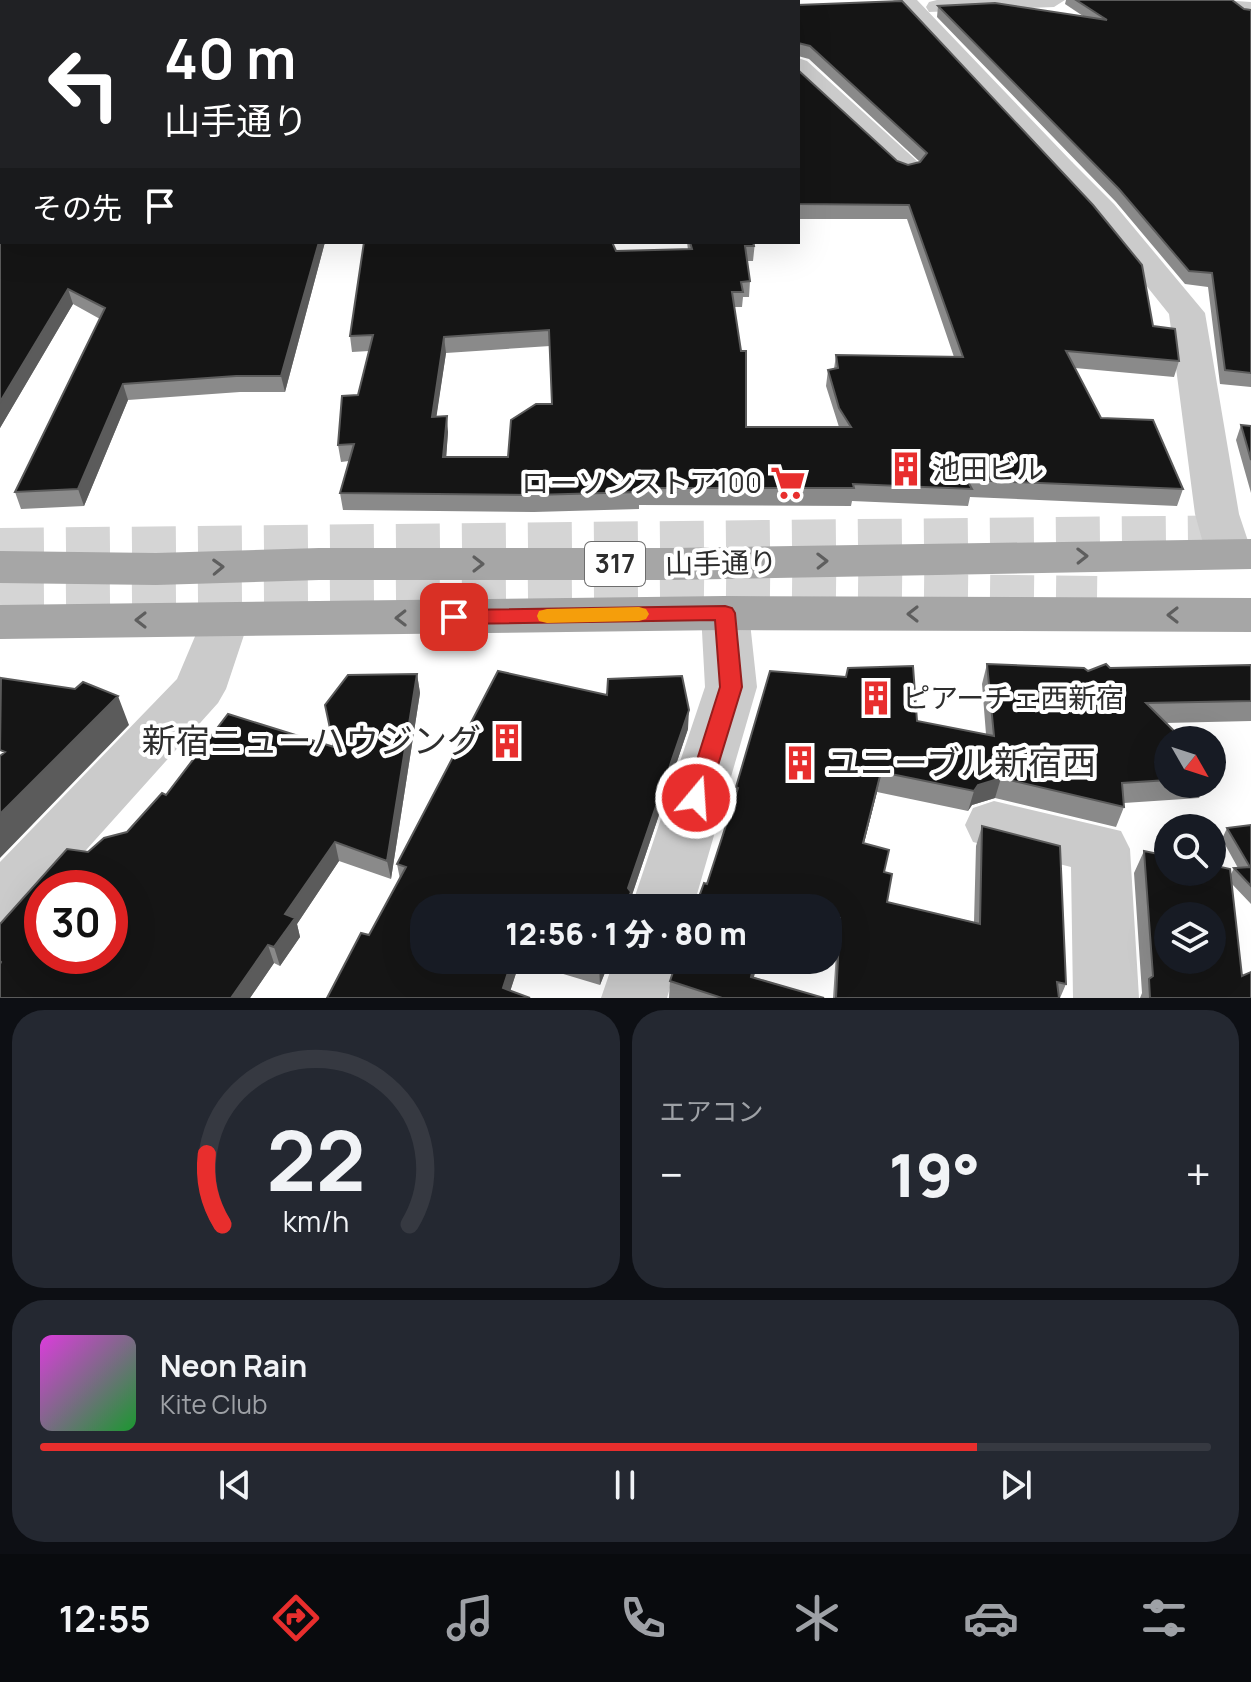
<!DOCTYPE html>
<html lang="ja">
<head>
<meta charset="utf-8">
<style>
  :root { --surface:#171b24; --page:#242831; --text:#f1f3f6; --muted:#9ea1a6; --line:#363941; --accent:#e82e2d }
  body { margin:0; font-family:Manrope,"Noto Sans JP",sans-serif; background:var(--page); color:var(--text); height:100vh; display:flex; flex-direction:column; font-size:30px; white-space:nowrap }
  * { box-sizing:border-box; margin:0 }
  p { font-size:26px; color:var(--muted) }
  .icon { flex:none; width:44px; height:44px; fill:none; stroke:currentColor; stroke-width:2; stroke-linecap:round; stroke-linejoin:round }
  .map { position:relative; height:998px; overflow:hidden }
  .side { display:flex; flex-direction:column; gap:12px; padding:12px; background:#0d0f14; flex:1 }
  .side>* { flex:none }
  .guide { position:absolute; left:0px; top:0px; width:800px; height:244px; box-shadow:0 8px 32px #0002; background:#202124; color:#fff; overflow:hidden }
  .needle { width:52px; rotate:129deg }
  .tools { position:absolute; left:1154px; top:726px; display:grid; gap:16px }
  .tools a { display:grid; place-items:center; width:72px; height:72px; border-radius:50%; background:var(--surface); box-shadow:0 8px 32px #0002; font-size:40px }
  .speed { position:absolute; left:24px; top:870px; display:flex; gap:16px; font-size:40px; font-weight:700; text-align:center }
  .speed>* { display:grid; place-content:center; width:104px; height:104px; border-radius:50%; background:var(--surface); box-shadow:0 8px 32px #0002; line-height:1 }
  .speed .limit { border:12px solid #d22; background:#fff; color:#111 }
  .pin { position:absolute; display:grid; place-items:center; width:68px; height:68px; color:#fff; margin:-34px; border-radius:16px; box-shadow:0 4px 12px #0006 }
  .me { position:absolute; width:88px; margin:-44px; rotate:18deg; stroke-linejoin:round; filter:drop-shadow(0 0 6px #0008) }
  .turn { display:flex; align-items:center; gap:28px; height:168px; padding:0 32px; font-size:36px }
  .turn .icon { width:104px; height:104px; stroke-width:2.5 }
  .turn b { display:block; font-size:56px; line-height:68px }
  .then { display:flex; align-items:center; height:76px; padding:0 32px; background:#0003; gap:16px; font-size:30px }
  .big { font-size:60px; font-weight:800; line-height:1.1 }
  .side .card { flex:1; display:flex; flex-direction:column; justify-content:center; gap:12px; min-width:0; padding:0 28px; border-radius:32px; background:var(--page) }
  .side .dial { align-items:center; gap:0 }
  .dial svg { height:208px; overflow:visible; fill:none; stroke:var(--line); stroke-width:7; stroke-linecap:round; text-anchor:middle }
  .dial text { fill:var(--text); stroke:none }
  .song { display:flex; align-items:center; gap:24px }
  .cover { width:96px; height:96px; border-radius:12px; background:linear-gradient(135deg,hsl(300 70% 55%),hsl(130 70% 35%)) }
  .played { height:8px; border-radius:4px; background:linear-gradient(90deg,var(--accent) 80%,var(--line) 80%) }
  .keys { display:flex; justify-content:space-around; direction:ltr }
  .heat { display:flex; justify-content:space-between; align-items:center; font-size:44px; direction:ltr }
  .side .tiles { flex:1; display:grid; gap:12px; grid-template-columns:1fr 1fr }
  .card:last-child { grid-column:span 2 }
  .trip { position:absolute; left:410px; top:894px; width:432px; height:80px; border-radius:32px; background:var(--surface); box-shadow:0 8px 32px #0002; font-weight:800; line-height:80px; text-align:center }
  .menu { display:flex; height:128px; justify-content:space-around; align-items:center; background:#090b0e; color:var(--muted) }
  .menu .icon { width:56px; height:56px }
  .menu .current { color:var(--accent) }
  .menu b { font-size:36px; color:var(--text) }
  .map>svg:first-child { display:block }
  .lines { fill:none; stroke-linecap:round; stroke-linejoin:round }
  .motorway-tunnel { stroke:#d5d5d5; stroke-width:44; stroke-dasharray:44 22; stroke-linecap:butt }
  .minor { fill:#cbcbcb; fill-rule:evenodd }
  .tertiary { fill:#cbcbcb; fill-rule:evenodd }
  .primary { fill:#a6a6a6; fill-rule:evenodd }
  .wall { fill:#8a8a8a; fill-rule:evenodd }
  .shaded-wall { fill:#5b5b5b }
  .building { fill:#151515; stroke:#5b5b5b; stroke-width:2; fill-rule:evenodd }
  .oneway { stroke:#5e5e5e }
  .route { fill:#e82e2d; stroke:#971e1d; stroke-width:2 }
  .slow { fill:#f59e0b }
  .labels { text-anchor:middle; stroke-width:8; stroke-linejoin:round; paint-order:stroke }
  .shield { fill:#fff; stroke:#6d6d6d; stroke-width:2 }
  .shield-label { font-size:26px; font-weight:bold; fill:#2e2e2e }
  .poi-label { font-size:28px; fill:#2e2e2e; stroke:#fff; text-anchor:start }
  .street-label { font-size:28px; fill:#2e2e2e; stroke:#fff }
  .near-poi-label { font-size:34px; fill:#2e2e2e; stroke:#fff; text-anchor:end }
</style>
</head>
<body>
<div class="map">
<svg width="1251" height="998" viewBox="0 0 1251 998">
  <rect width="100%" height="100%" fill="#fff"/>
  <g class="lines">
    <!-- motorway-tunnel -->
    <path class="motorway-tunnel" d="M0,550L1251,537
      M0,600L699,593L1097,598"/>
    <!-- minor -->
    <path class="minor" d="M727,0H749V2H727Z
      M893,0H917L1072,162L1076,168L1072,174L1061,177L1050,174Z
      M937,0H1065L1054,7L929,12L926,7L929,2Z
      M1221,0L1251,2V19L1243,17Z
      M798,58L807,61L917,161L922,167L917,173L907,176L897,173L798,80Z
      M725,596L742,601L749,613L757,687L693,908H631L705,687L701,613L708,601Z
      M224,603L241,608L249,620L226,689L218,703L52,888H42V899L22,922L0,930V862L177,679L207,608Z
      M994,801L1121,831L1130,849L1139,998H1073L1071,867L973,842L965,825L973,808Z
      M614,960H678L667,998H601Z"/>
    <!-- tertiary -->
    <path class="tertiary" d="M1061,159L1072,162L1114,204L1205,313L1239,514L1251,550L1245,565L1229,569L1213,565L1206,554L1195,514L1169,314L1092,218L1046,168L1050,162Z"/>
    <!-- primary -->
    <path class="primary" d="M1251,539V569L672,580H319L156,585L0,583V551L156,553L319,548H672Z
      M725,596L1251,598V632L725,630L0,639V605Z"/>
  </g>
  <!-- wall -->
  <path class="wall" d="M0,0H519L518,2H2V242H325L285,392H240L128,400L84,506L21,509L15,492L100,319L73,304L0,428Z
    M1066,0H1232L1244,9L1251,10V387L1220,384L1208,287L1185,284L1116,202L937,17L938,6L1083,16L1065,4Z
    M798,5L1153,326L1179,361L1174,377L1075,368L1101,418L1183,489L1177,506L970,497L968,506L852,501L851,506L639,505V509L534,512L343,510L340,493L349,461L341,462L338,445L358,395L369,351L352,352L350,336L616,251L688,250L687,242H755L753,261H747L750,281L749,297H743L742,307H734L746,427H839L826,386L828,370L834,369L836,355L954,357L907,219H798V70L897,161L908,165L920,162L809,59L798,56ZM550,346L552,404L508,457H446L448,432L436,417L446,353Z
    M1241,425L1251,426V493L1236,440Z
    M987,664L1088,671L1110,668L1251,665V721L1165,723L1168,740V784H1205L1199,798L1124,803V807L1116,827L995,798L972,805L968,811L877,792L864,843L884,872L887,902L974,922L976,846L982,826L1066,984L1060,998H833L837,938L828,935V908H695L707,884L735,800L736,787L917,721L986,734L982,684Z
    M417,674L420,693L391,879L339,861L297,924L300,937L280,966L274,963L250,998H0V924L88,852L127,832L166,795L334,747Z
    M688,729L631,898V908H424V960H610L600,985L520,961L510,991L327,998L369,935L400,879L397,864Z
    M1251,825V904L1232,884L1242,976L1251,998H1140L1142,993L1134,873L1144,851L1231,874L1234,868H1238L1222,839L1227,828Z
    M677,960H758L754,977L824,998H669L670,981Z"/>
  <!-- shaded-wall -->
  <path class="shaded-wall" d="M247,0H267V1L243,2Z
    M319,242H325L285,392L281,376Z
    M68,289L73,304L0,428V402Z
    M444,337L446,353L434,433L432,417Z
    M123,384L128,400L84,506L78,489Z
    M447,416L448,432L445,474L443,457Z
    M417,674L420,693L391,879L387,861Z
    M118,696L129,725L0,858V814Z
    M689,710L688,729L631,898V908H624L628,888Z
    M881,772L877,792L859,863L863,843Z
    M1001,778L995,798L972,805L968,811L974,791L978,785Z
    M335,842L339,861L297,924L300,937L280,966L274,947L285,914Z
    M268,945L274,963L250,998H231Z
    M512,960H520V961L508,998L503,988Z
    M602,960H610L600,985L599,966Z
    M755,960H758L749,996L751,977Z"/>
  <!-- building -->
  <path class="building" d="M0,0H247L243,2H2V242H319L281,376H236L123,384L78,489L15,492L105,308L68,289L0,402Z
    M312,0H510L508,2H321Z
    M542,0H711L709,2H537Z
    M1076,0H1232L1244,9L1251,10V373L1225,370L1212,273L1189,271L1119,189L938,6L995,3L1107,20Z
    M902,1L1093,205L1142,265L1153,326L1175,329L1179,361L1066,351L1101,418L1153,420L1183,489L967,480L972,489L853,484L854,488H639V492L533,495L340,493L354,444L338,445L342,396L358,395L373,335L350,336L364,242H612L616,251L692,249L690,242H753L754,246H745L750,281L741,282L743,292H732L741,351H746V427H851L839,408L828,370L838,368L836,355L963,357L909,205L798,204V70L897,161L908,165L920,162L927,153L810,46L798,43V5ZM549,330L552,404H536L511,420L508,457H443L447,416L432,417L444,337Z
    M1241,425L1251,426V460Z
    M987,664L1084,668L1088,671L1106,664L1110,668L1251,665V701L1146,703L1180,737L1173,740H1168V780L1122,783L1124,807L1001,778L978,785L974,791L881,772L863,843L889,850L884,872L892,874L887,902L980,924L982,826L1060,846L1066,984L1057,982L1059,998H836L840,918L828,915V908H804L771,899L768,908H695L704,883L707,884L738,788L736,787L770,671L846,677L848,668L913,666L917,721L994,736Z
    M498,671L607,695L608,679L682,676L689,710L628,888L631,892L624,908H424V960H512L503,988L530,998H327L361,933L369,935L406,867L397,864Z
    M417,674L387,861L335,842L285,914L295,918L274,947L268,945L231,998H0V964L1,962L0,961V924L67,849L88,852L104,838L127,832L162,793L166,795L228,714L334,747L325,705L348,675ZM42,888H110V956H42Z
    M1,678L75,689L83,682L118,696L0,814V756L5,752L0,750Z
    M1251,825V886L1234,868L1250,867L1227,828Z
    M1144,851L1168,856V872H1212V865L1230,869L1242,976L1251,972V998H1150L1149,979L1153,976ZM1168,916H1212V960H1168Z
    M577,960H602L599,966Z
    M677,960H755L751,977L824,998H722L670,981Z"/>
  <!-- one-way arrows -->
  <defs><path id="oneway-chevron" d="M-2-3.5L2.5 0L-2 3.5" fill="none" stroke-width="1.6" stroke-linecap="round" stroke-linejoin="round" transform="scale(2)"/></defs>
  <g class="oneway">
    <use href="#oneway-chevron" transform="translate(1082 556) rotate(-1)"/>
    <use href="#oneway-chevron" transform="translate(822 561) rotate(-1)"/>
    <use href="#oneway-chevron" transform="translate(478 564)"/>
    <use href="#oneway-chevron" transform="translate(218 567) rotate(-2)"/>
    <use href="#oneway-chevron" transform="translate(913 614) rotate(-180)"/>
    <use href="#oneway-chevron" transform="translate(1173 615) rotate(-180)"/>
    <use href="#oneway-chevron" transform="translate(401 618) rotate(179)"/>
    <use href="#oneway-chevron" transform="translate(141 620) rotate(180)"/>
  </g>
  <!-- route -->
  <path class="route" d="M725,606L732,608L735,613L742,687L708,798L705,805L696,807L688,805L685,798L720,687L715,620L454,624L447,622L444,617L447,612L454,610Z"/>
  <!-- slow -->
  <path class="slow" d="M639,607L646,609L649,614L646,619L639,621L547,623L539,621L537,616L539,611L547,609Z"/>
  <!-- icons -->
  <defs>
    <g id="building-bare" transform="scale(2.76)"><path d="M-4-6H4V6H1V3H-1V6H-4ZM-2.5-4.3h1.7v1.8h-1.7ZM.8-4.3h1.7v1.8H.8ZM-2.5-1h1.7V.8h-1.7ZM.8-1h1.7V.8H.8Z" fill="#e82e2d" stroke="#fff" stroke-width="2.5" paint-order="stroke"/></g>
    <g id="supermarket-bare" transform="scale(2.76)"><path d="M-6-5.5h2.5l.6 2H6L4.5 2H-2.5L-4.4-4H-6ZM-1.5 3.2a1.3 1.3 0 1 0 .1 0ZM3 3.2a1.3 1.3 0 1 0 .1 0Z" fill="#e82e2d" stroke="#fff" stroke-width="2.5" paint-order="stroke"/></g>
  </defs>
  <g fill-rule="evenodd">
    <use href="#building-bare" x="906" y="469"/>
    <use href="#supermarket-bare" x="788" y="483"/>
    <use href="#building-bare" x="876" y="698"/>
    <use href="#building-bare" x="507" y="741"/>
    <use href="#building-bare" x="800" y="763"/>
  </g>
  <g class="labels">
    <!-- shield labels -->
    <rect class="shield" x="585" y="542" width="60" height="44" rx="6"/>
    <g class="shield-label">
      <text x="615" y="573">317</text>
    </g>
    <!-- poi labels -->
    <g class="poi-label">
      <text x="932" y="479">池田ビル</text>
      <text x="762" y="493" text-anchor="end">ローソンストア100</text>
      <text x="902" y="708">ピアーチェ西新宿</text>
    </g>
    <!-- street labels -->
    <g class="street-label">
      <text transform="translate(721 563) rotate(-1)" y="10">山手通り</text>
    </g>
    <!-- near-poi labels -->
    <g class="near-poi-label">
      <text x="481" y="753">新宿ニューハウジング</text>
      <text x="826" y="775" text-anchor="start">ユニーブル新宿西</text>
    </g>
  </g>
</svg>
<div class="tools">
<a><svg class="needle" viewBox="-14 -14 28 28"><path d="M0-13l5 13h-10z" fill="#e53935"/><path d="M0 13l5-13h-10z" fill="#9ea1a6"/></svg></a>
<a><svg class="icon" aria-label="search" viewBox="0 0 24 24"><circle cx="10" cy="10" r="6"/><path d="M15 15l6 6"/></svg></a>
<a><svg class="icon" aria-label="layers" viewBox="0 0 24 24"><path d="M12 4l9 5-9 5-9-5zM3 14l9 5 9-5"/></svg></a>
</div>
<div class="speed"><div class="limit">30</div></div>
<div class="pin" style="left:454px;top:617px;background:#d93025"><svg class="icon" aria-label="arrive" viewBox="0 0 24 24"><path d="M6 21V4h12l-3 4 3 4H6"/></svg></div>
<svg class="me" style="left:696px;top:798px" viewBox="-20 -20 40 40"><circle r="17" fill="#e82e2d" stroke="#fff" stroke-width="3"/><path d="M0-11L8 9 0 5-8 9z" fill="#fff"/></svg>
<div class="trip">12:56 · 1 分 · 80 m</div>
<div class="guide">
<div class="turn"><svg class="icon" aria-label="left" viewBox="0 0 24 24"><path d="M17 20v-9H6M10 6l-5 5 5 5"/></svg><div><b>40 m</b>山手通り</div></div>
<div class="then">その先<svg class="icon" aria-label="arrive" viewBox="0 0 24 24"><path d="M6 21V4h12l-3 4 3 4H6"/></svg></div>
</div>
</div>
<section class="side">
<div class="tiles">
<div class="card dial"><svg viewBox="0 0 100 80">
<path d="M14 69A42 42 0 1 1 86 69"/>
<path d="M14 69A42 42 0 0 1 8 42" stroke="#e82e2d"/>
<text x="50" y="56" font-size="32" font-weight="700">22</text>
<text x="50" y="72" font-size="11">km/h</text>
</svg></div>
<div class="card"><p>エアコン</p>
<div class="heat"><a>−</a><b class="big">19°</b><a>+</a></div>
</div>
<div class="card">
<div class="song"><i class="cover"></i><div><b>Neon Rain</b><p>Kite Club</p></div></div>
<div class="played"></div>
<div class="keys"><svg class="icon" aria-label="previous" viewBox="0 0 24 24"><path d="M18 5L8 12l10 7zM5 5v14"/></svg><svg class="icon" aria-label="pause" viewBox="0 0 24 24"><path d="M8 5v14M16 5v14"/></svg><svg class="icon" aria-label="next" viewBox="0 0 24 24"><path d="M6 5l10 7-10 7zM19 5v14"/></svg></div>
</div>
</div>
</section>
<nav class="menu">
<b>12:55</b>
<svg class="icon current" aria-label="directions" viewBox="0 0 24 24"><path d="M12 3l9 9-9 9-9-9zM9 14v-3h6M13 9l2 2-2 2"/></svg>
<svg class="icon" aria-label="music" viewBox="0 0 24 24"><path d="M9 18V5l10-2v13"/><circle cx="6" cy="18" r="3"/><circle cx="16" cy="16" r="3"/></svg>
<svg class="icon" aria-label="phone" viewBox="0 0 24 24"><path d="M5 4h4l2 5-3 2q2 4 5 5l2-3 5 2v4C11 20 4 13 5 4z"/></svg>
<svg class="icon" aria-label="climate" viewBox="0 0 24 24"><path d="M12 3v18M4 7l16 10M4 17L20 7"/></svg>
<svg class="icon" aria-label="car" viewBox="0 0 24 24"><path d="M5 17H2v-5l4-1 3-4h7l3 4 3 1v5h-3M9 17h6M6 11h13"/><circle cx="7" cy="17" r="2"/><circle cx="17" cy="17" r="2"/></svg>
<svg class="icon" aria-label="filters" viewBox="0 0 24 24"><path d="M4 7h16M4 17h16"/><circle cx="9" cy="7" r="2"/><circle cx="15" cy="17" r="2"/></svg>
</nav>
</body>
</html>
